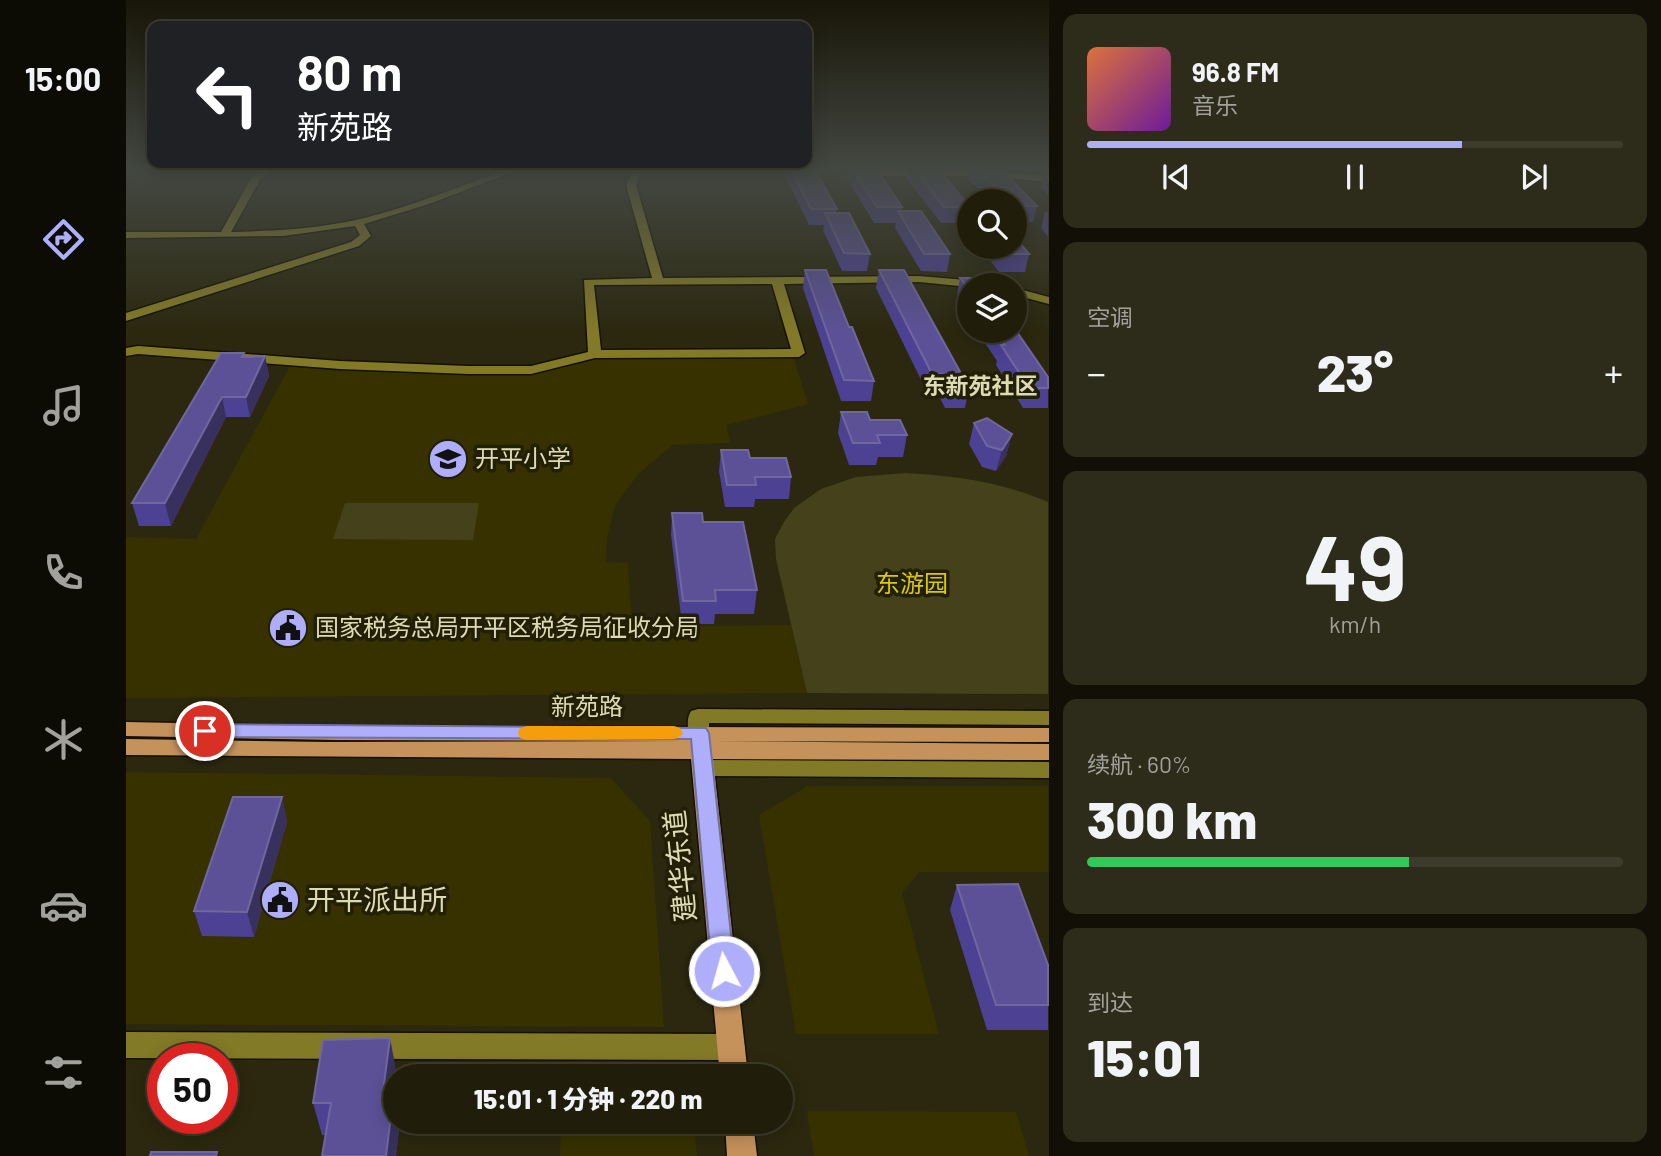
<!DOCTYPE html>
<html lang="zh">
<head>
<meta charset="utf-8">
<style>
  :root { --surface:#201e0b; --page:#2d2b19; --text:#f1f3f6; --muted:#a2a29d; --line:#3d3c2c; --accent:#aeaefb }
  body { margin:0; font-family:Barlow,"Noto Sans SC",sans-serif; background:var(--page); color:var(--text); height:100vh; display:flex; flex-direction:column; font-size:26px; white-space:nowrap }
  * { box-sizing:border-box; margin:0 }
  p { font-size:23px; color:var(--muted) }
  .icon { flex:none; width:38px; height:38px; fill:none; stroke:currentColor; stroke-width:2; stroke-linecap:round; stroke-linejoin:round }
  .map { position:relative; flex:1; overflow:hidden }
  .drawer { display:flex; flex-direction:column; gap:14px; padding:14px; background:#121006; width:612px }
  .drawer>* { flex:none }
  .guide { position:absolute; left:21px; top:21px; width:665px; height:147px; border-radius:14px; box-shadow:0 4px 18px #0003,0 0 0 2px var(--line); background:#202124; color:#fff; overflow:hidden }
  .fabs { position:absolute; left:831px; top:189px; display:grid; gap:14px }
  .fabs a { display:grid; place-items:center; width:70px; height:70px; border-radius:50%; background:var(--surface); box-shadow:0 4px 18px #0003,0 0 0 2px var(--line); font-size:35px }
  .speed { position:absolute; left:21px; top:1043px; display:flex; gap:14px; font-size:35px; font-weight:700; text-align:center }
  .speed>* { display:grid; place-content:center; width:91px; height:91px; border-radius:50%; background:var(--surface); box-shadow:0 4px 18px #0003,0 0 0 2px var(--line); line-height:1 }
  .speed .limit { border:10px solid #d22; background:#fff; color:#111 }
  .pin { position:absolute; display:grid; place-items:center; width:60px; height:60px; color:#fff; margin:-30px; border:4px solid #fff; border-radius:50%; box-shadow:0 2px 7px #0007 }
  .me { position:absolute; width:77px; margin:-38px; rotate:354deg; stroke-linejoin:round; filter:drop-shadow(0 0 5px #0008) }
  .turn { display:flex; align-items:center; gap:24px; height:147px; padding:0 35px; font-size:32px }
  .turn .icon { width:91px; height:91px; stroke-width:2.5 }
  .turn b { display:block; font-size:49px; line-height:60px }
  .big { font-size:52px; font-weight:800; line-height:1.1 }
  .drawer .tile { flex:1; display:flex; flex-direction:column; justify-content:center; gap:10px; min-width:0; padding:0 24px; border-radius:14px; background:var(--page) }
  .drawer .dial { align-items:center; gap:0 }
  .dial b { font-size:91px; line-height:1 }
  .song { display:flex; align-items:center; gap:21px }
  .cover { width:84px; height:84px; border-radius:10px; background:linear-gradient(135deg,hsl(20 70% 55%),hsl(280 70% 35%)) }
  .played { height:7px; border-radius:4px; background:linear-gradient(90deg,var(--accent) 70%,var(--line) 70%) }
  .keys { display:flex; justify-content:space-around; direction:ltr }
  .heat { display:flex; justify-content:space-between; align-items:center; font-size:38px; direction:ltr }
  .charge { height:10px; border-radius:5px; background:linear-gradient(90deg,#34c759 60%,var(--line) 0) }
  .trip { position:absolute; left:257px; top:1064px; width:410px; height:70px; border-radius:35px; background:var(--surface); box-shadow:0 4px 18px #0003,0 0 0 2px var(--line); font-weight:800; line-height:70px; text-align:center }
  main { display:flex; flex:1; min-height:0 }
  .menu { display:flex; flex-direction:column; width:126px; justify-content:space-around; align-items:center; background:#0d0c04; color:var(--muted) }
  .menu .icon { width:49px; height:49px }
  .menu .on { color:var(--accent) }
  .menu b { font-size:32px; color:var(--text) }
  .map>svg:first-child { display:block }
  .built { fill:#373100 }
  .green { fill:#45411a }
  .lines { fill:none; stroke-linecap:round; stroke-linejoin:round }
  .minor-casing { stroke:#141100; stroke-width:3 }
  .major-casing { stroke:#141100; stroke-width:3 }
  .minor { fill:#837a27; fill-rule:evenodd }
  .major { fill:#c6925c; fill-rule:evenodd }
  .rail-casing { stroke:#aeab88; stroke-width:4.5 }
  .rail { stroke:#211f05; stroke-width:2.5; stroke-dasharray:9; stroke-linecap:butt }
  .wall { fill:#4c4193 }
  .shaded-wall { fill:#38305d }
  .building { fill:#5c5197; stroke:#70679c; stroke-width:2 }
  .route { fill:#aeaefb; stroke:#7171a3; stroke-width:2 }
  .slow { fill:#f59e0b }
  .labels { text-anchor:middle; stroke-width:7; stroke-linejoin:round; paint-order:stroke }
  .far-quarter-label { font-size:23px; font-weight:bold; fill:#dedbb4; stroke:#211f05 }
  .poi-label { font-size:24px; fill:#dedbb4; stroke:#211f05; text-anchor:start }
  .park-label { font-size:24px; fill:#dbca00; stroke:#211f05 }
  .street-label { font-size:24px; fill:#dedbb4; stroke:#211f05 }
  .near-street-label { font-size:28px; fill:#dedbb4; stroke:#211f05 }
  .near-poi-label { font-size:28px; fill:#dedbb4; stroke:#211f05; text-anchor:start }
</style>
</head>
<body>
<main>
<nav class="menu">
<b>15:00</b>
<svg class="icon on" aria-label="directions" viewBox="0 0 24 24"><path d="M12 3l9 9-9 9-9-9zM9 14v-3h6M13 9l2 2-2 2"/></svg>
<svg class="icon" aria-label="music" viewBox="0 0 24 24"><path d="M9 18V5l10-2v13"/><circle cx="6" cy="18" r="3"/><circle cx="16" cy="16" r="3"/></svg>
<svg class="icon" aria-label="phone" viewBox="0 0 24 24"><path d="M5 4h4l2 5-3 2q2 4 5 5l2-3 5 2v4C11 20 4 13 5 4z"/></svg>
<svg class="icon" aria-label="climate" viewBox="0 0 24 24"><path d="M12 3v18M4 7l16 10M4 17L20 7"/></svg>
<svg class="icon" aria-label="car" viewBox="0 0 24 24"><path d="M5 17H2v-5l4-1 3-4h7l3 4 3 1v5h-3M9 17h6M6 11h13"/><circle cx="7" cy="17" r="2"/><circle cx="17" cy="17" r="2"/></svg>
<svg class="icon" aria-label="filters" viewBox="0 0 24 24"><path d="M4 7h16M4 17h16"/><circle cx="9" cy="7" r="2"/><circle cx="15" cy="17" r="2"/></svg>
</nav>
<div class="map">
<svg width="923" height="1156" viewBox="0 0 923 1156">
  <rect width="100%" height="100%" fill="#2b280f"/>
  <!-- built -->
  <path class="built" d="M667,356L682,404L601,425L604,443L547,445L513,473L489,506L481,537L480,562L502,563L506,626L665,625L681,693L0,698V537L70,539L164,366L212,371L418,370L474,357Z
    M0,772L485,778L524,821L538,1027L0,1024Z
    M682,786H922V872H793L776,893L813,1034H670L633,815Z
    M564,1068L565,1076H436V1071Z
    M681,1111L890,1112L903,1156H688Z
    M435,1122H568L571,1156H434Z"/>
  <!-- green -->
  <path class="green" d="M780,473C830,476 876,482 922,502V694L681,693L650,559L649,539L658,522L668,508L695,489L730,477Z
    M219,503H353L347,540L207,539Z"/>
  <g class="lines">
    <!-- minor casing -->
    <g class="minor-casing">
      <path id="minor" d="M135,170H146L134,180L105,232C139,231 174,230 208,224C266,215 323,190 379,170H392L303,204L238,224L245,236L233,246L0,321V313L225,242L234,235L229,226L157,236L0,238V232H95L125,178Z
        M507,170H516L510,185L537,278L793,276L864,282L870,285L844,287L793,282L658,284L679,353L673,357L469,358L405,374H342L214,369L12,354L0,356V348L12,346L214,361L342,366H405L462,352L458,280L526,278L500,185ZM646,284L665,349L475,350L468,285Z
        M734,170H859L923,176V182L859,176H741Z
        M889,288L923,297V304L889,295Z
        M572,709L923,711V725L583,723V733L580,738L573,740L566,738C561,730 560,719 565,711Z
        M577,760L923,762V778L577,776L569,774L566,768L569,762Z
        M0,1032L605,1034L615,1038L619,1047L615,1056L605,1060L0,1058Z"/>
    </g>
    <!-- major casing -->
    <g class="major-casing">
      <path id="major" d="M0,722L212,726L923,728V742L585,741L923,744V760L587,759L622,1076H594L565,759L0,755V739L201,742L564,741L212,740L0,736Z
        M599,1122H627L631,1156H601Z"/>
    </g>
    <!-- minor -->
    <use href="#minor" class="minor"/>
    <!-- major -->
    <use href="#major" class="major"/>
    <!-- rail casing -->
    <g class="rail-casing">
      <path id="rail" d="M916,170L923,172"/>
    </g>
    <!-- rail -->
    <use href="#rail" class="rail"/>
  </g>
  <!-- wall -->
  <path class="wall" d="M661,170H689L711,209L710,213L744,254L741,271H716L697,230L698,225H683L660,178Z
    M721,170H751L776,207V211L824,254L821,272L795,271L769,228L770,223H748L720,177Z
    M783,170H813L844,207L840,223H815L781,179Z
    M845,170H876L911,206L907,222H889V201H863L843,179Z
    M918,171H922V195L915,187Z
    M919,212H922V237L915,228Z
    M844,214V232L841,228Z
    M854,247H889L903,254L899,272H873Z
    M679,270L723,327L748,381L745,401H715L677,288Z
    M753,270L843,388L839,408H819L812,394H802L750,288Z
    M834,278L844,285V320L835,307V303L831,296Z
    M851,331H889L922,377V408H897L870,365L871,361Z
    M118,353L119,357L139,356L143,376L124,417H100L45,526H13L6,503Z
    M715,412L744,420L781,435L777,457H752L750,465H723L712,433Z
    M848,423L886,434L880,456L870,471L856,467L843,444Z
    M595,450L624,458L665,477L663,499H629L628,507H599L593,471Z
    M546,513L577,522L631,590L628,614H589L588,624H556L545,535Z
    M156,797L161,822L128,937L76,936L68,911Z
    M831,885L922,965V1030H861L824,910Z
    M270,1070L267,1099L270,1122H271L273,1130L270,1156H196L199,1135H196L187,1103Z"/>
  <!-- shaded-wall -->
  <path class="shaded-wall" d="M139,356L143,376L124,417L120,397Z
    M96,397L100,417L45,526L39,503Z
    M886,434L880,456L870,471L876,450Z
    M156,797L161,822L128,937L121,912Z
    M264,1038L270,1070L263,1126L267,1099L270,1112V1122H271L273,1130L270,1156H260L256,1099Z"/>
  <!-- building -->
  <path class="building" d="M665,170H689L711,209H685Z
    M727,170H751L776,207H751Z
    M789,170H813L844,207H818Z
    M852,170H876L911,206H889V201H881Z
    M772,211H795L824,254H798Z
    M699,213H723L744,254L718,253Z
    M889,237L903,254H877L871,247H889Z
    M679,270H700L723,327H726L748,381L718,380Z
    M753,270H778L843,388H824L816,374H806Z
    M834,278H854L857,282H862L864,285H844V295L839,288H842Z
    M889,329L922,377V388H903L875,345H879L869,331H889Z
    M95,353H118L116,357L139,356L120,397H96L39,503H6Z
    M715,412H741L744,420H774L781,435H751L754,443H727Z
    M861,418L886,434L876,450L861,446L848,423Z
    M595,450H622L624,458H660L665,477H629L630,485H601Z
    M546,513H576L577,522H617L631,590H589L590,601H557Z
    M107,797H156L121,912L68,911Z
    M892,884L922,965V1005H870L831,885Z
    M264,1038L256,1099H267L260,1156H196L205,1103H187L197,1040Z
    M25,1152H91L90,1156H24Z"/>
  <!-- sky -->
  <linearGradient id="sky" x2="0" y2="1"><stop stop-color="#181608"/><stop offset="0.51" stop-color="#444842"/><stop offset="1" stop-color="#444842" stop-opacity="0"/></linearGradient>
  <rect width="923" height="332" fill="url(#sky)"/>
  <!-- route -->
  <path class="route" d="M79,724L580,728L583,733L609,971L606,978L598,981L589,978L586,971L565,739L79,737L73,735L70,731L73,726Z"/>
  <!-- slow -->
  <path class="slow" d="M401,726H548L554,728L557,733L554,737L548,739L401,740L394,738L392,733L394,728Z"/>
  <!-- icons -->
  <defs>
    <g id="school-disc" transform="scale(2.0125)"><circle r="9.5" fill="#aeaefb" stroke="#211f05"/><path d="M0-5L7-2L0 1L-7-2ZM-4 1L0 2.5L4 1V4Q0 6-4 4Z" fill="#111"/></g>
    <g id="civic-disc" transform="scale(2.0125)"><circle r="9.5" fill="#aeaefb" stroke="#211f05"/><path d="M-.6-6.5H3V-4.5H.6V-3L4-1V1h2V6H-6V1h2V-1L-.6-3ZM-1.2 2.5V6h2.4V2.5Z" fill="#111"/></g>
  </defs>
  <g fill-rule="evenodd">
    <use href="#school-disc" x="322" y="459"/>
    <use href="#civic-disc" x="162" y="628"/>
    <use href="#civic-disc" x="154" y="900"/>
  </g>
  <g class="labels">
    <!-- far-quarter labels -->
    <g class="far-quarter-label">
      <text x="854" y="394">东新苑社区</text>
    </g>
    <!-- poi labels -->
    <g class="poi-label">
      <text x="349" y="467">开平小学</text>
      <text x="189" y="636">国家税务总局开平区税务局征收分局</text>
    </g>
    <!-- park labels -->
    <g class="park-label">
      <text x="786" y="592">东游园</text>
    </g>
    <!-- street labels -->
    <g class="street-label">
      <text x="461" y="715">新苑路</text>
    </g>
    <!-- near-street labels -->
    <g class="near-street-label">
      <text transform="translate(554 866) rotate(-96)" y="10">建华东道</text>
    </g>
    <!-- near-poi labels -->
    <g class="near-poi-label">
      <text x="181" y="910">开平派出所</text>
    </g>
  </g>
</svg>
<div class="fabs">
<a><svg class="icon" aria-label="search" viewBox="0 0 24 24"><circle cx="10" cy="10" r="6"/><path d="M15 15l6 6"/></svg></a>
<a><svg class="icon" aria-label="layers" viewBox="0 0 24 24"><path d="M12 4l9 5-9 5-9-5zM3 14l9 5 9-5"/></svg></a>
</div>
<div class="speed"><div class="limit">50</div></div>
<div class="pin" style="left:79px;top:731px;background:#d93025"><svg class="icon" aria-label="arrive" viewBox="0 0 24 24"><path d="M6 21V4h12l-3 4 3 4H6"/></svg></div>
<svg class="me" style="left:598px;top:971px" viewBox="-20 -20 40 40"><circle r="17" fill="#aeaefb" stroke="#fff" stroke-width="3"/><path d="M0-11L8 9 0 5-8 9z" fill="#fff"/></svg>
<div class="trip">15:01 · 1 分钟 · 220 m</div>
<div class="guide">
<div class="turn"><svg class="icon" aria-label="left" viewBox="0 0 24 24"><path d="M17 20v-9H6M10 6l-5 5 5 5"/></svg><div><b>80 m</b>新苑路</div></div>
</div>
</div>
<section class="drawer">
<div class="tile">
<div class="song"><i class="cover"></i><div><b>96.8 FM</b><p>音乐</p></div></div>
<div class="played"></div>
<div class="keys"><svg class="icon" aria-label="previous" viewBox="0 0 24 24"><path d="M18 5L8 12l10 7zM5 5v14"/></svg><svg class="icon" aria-label="pause" viewBox="0 0 24 24"><path d="M8 5v14M16 5v14"/></svg><svg class="icon" aria-label="next" viewBox="0 0 24 24"><path d="M6 5l10 7-10 7zM19 5v14"/></svg></div>
</div>
<div class="tile"><p>空调</p>
<div class="heat"><a>−</a><b class="big">23°</b><a>+</a></div>
</div>
<div class="tile dial"><b>49</b><p>km/h</p></div>
<div class="tile"><p>续航 · 60%</p><b class="big">300 km</b><div class="charge"></div></div>
<div class="tile"><p>到达</p><b class="big">15:01</b></div>
</section>
</main>
</body>
</html>
